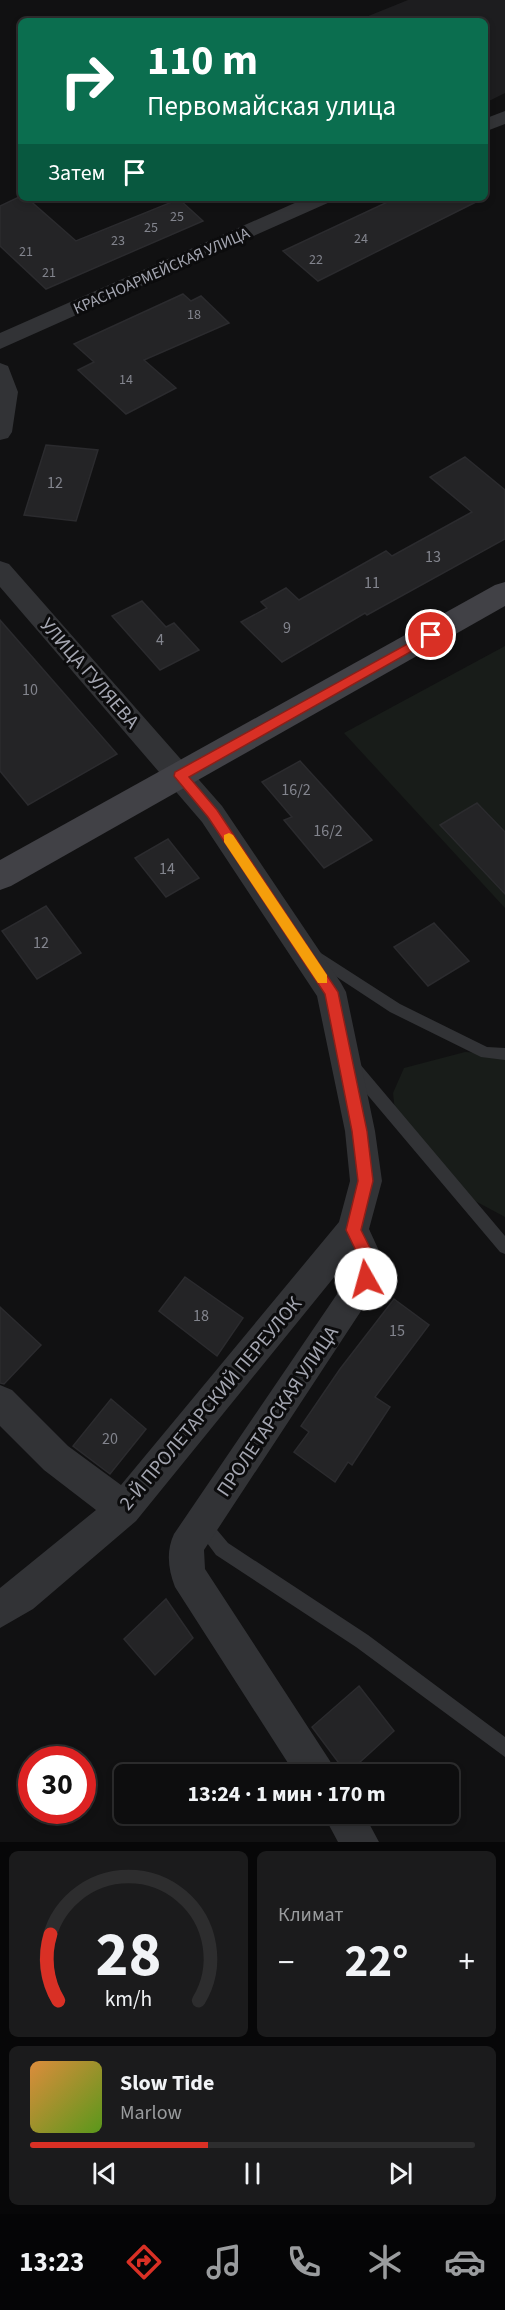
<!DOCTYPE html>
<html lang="ru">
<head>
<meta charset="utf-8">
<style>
  :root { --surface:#0d0d0e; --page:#1b1b1c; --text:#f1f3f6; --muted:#9a9c9e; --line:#2d2d2e; --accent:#d93025 }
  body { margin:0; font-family:"Source Sans 3",sans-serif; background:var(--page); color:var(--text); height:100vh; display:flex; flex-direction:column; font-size:22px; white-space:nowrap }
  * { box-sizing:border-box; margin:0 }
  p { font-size:20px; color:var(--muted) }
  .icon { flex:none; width:33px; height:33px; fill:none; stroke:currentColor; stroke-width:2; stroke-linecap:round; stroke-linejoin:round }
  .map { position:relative; height:1842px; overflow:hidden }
  .panel { display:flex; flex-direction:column; gap:9px; padding:9px; background:#070708; flex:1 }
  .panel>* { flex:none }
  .top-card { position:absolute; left:18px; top:18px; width:470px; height:183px; border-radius:9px; box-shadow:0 3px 9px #0003,0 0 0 2px var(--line); background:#0b6e4f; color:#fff; overflow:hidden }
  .speed { position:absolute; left:18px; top:1746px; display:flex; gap:12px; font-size:30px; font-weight:700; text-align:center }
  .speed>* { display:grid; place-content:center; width:78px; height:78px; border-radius:50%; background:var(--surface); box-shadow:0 3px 9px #0003,0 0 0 2px var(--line); line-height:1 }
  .speed .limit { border:9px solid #d22; background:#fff; color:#111 }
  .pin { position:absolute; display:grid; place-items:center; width:51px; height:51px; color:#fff; margin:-26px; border:3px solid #fff; border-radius:50%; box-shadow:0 2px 6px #0007 }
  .me { position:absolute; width:66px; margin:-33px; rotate:353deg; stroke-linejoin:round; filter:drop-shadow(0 0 4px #0008) }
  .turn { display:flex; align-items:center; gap:21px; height:126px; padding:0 30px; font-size:27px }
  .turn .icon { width:78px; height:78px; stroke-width:2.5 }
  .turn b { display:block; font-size:42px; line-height:51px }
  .then { display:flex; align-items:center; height:57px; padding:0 30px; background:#0003; gap:12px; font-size:22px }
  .big { font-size:45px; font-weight:700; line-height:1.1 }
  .panel .widget { flex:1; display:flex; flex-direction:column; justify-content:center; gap:9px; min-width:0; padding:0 21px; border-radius:9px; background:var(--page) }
  .panel .dial { align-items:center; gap:0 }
  .dial svg { height:156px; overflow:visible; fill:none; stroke:var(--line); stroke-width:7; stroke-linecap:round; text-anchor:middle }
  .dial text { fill:var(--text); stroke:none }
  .song { display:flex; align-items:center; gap:18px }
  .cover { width:72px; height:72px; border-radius:9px; background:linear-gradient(135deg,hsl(30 70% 55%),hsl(90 70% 35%)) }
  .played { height:6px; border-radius:3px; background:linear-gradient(90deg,var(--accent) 40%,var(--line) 40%) }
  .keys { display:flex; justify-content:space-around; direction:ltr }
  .heat { display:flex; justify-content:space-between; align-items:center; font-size:33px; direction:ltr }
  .panel .tiles { flex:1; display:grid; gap:9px; grid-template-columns:1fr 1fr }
  .widget:last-child { grid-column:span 2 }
  .trip { position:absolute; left:114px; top:1764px; width:345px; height:60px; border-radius:9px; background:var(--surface); box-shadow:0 3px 9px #0003,0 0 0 2px var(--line); font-weight:700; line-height:60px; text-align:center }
  .tab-bar { display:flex; height:96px; justify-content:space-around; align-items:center; background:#050506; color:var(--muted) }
  .tab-bar .icon { width:42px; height:42px }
  .tab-bar .current { color:var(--accent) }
  .tab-bar b { font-size:27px; color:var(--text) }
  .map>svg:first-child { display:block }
  .built { fill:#1d1d1f }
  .green { fill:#181c19 }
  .building { fill:#242426; stroke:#2b2b2e; stroke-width:1.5 }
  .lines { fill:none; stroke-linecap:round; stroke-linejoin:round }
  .service { fill:#323336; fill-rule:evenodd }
  .minor { fill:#323336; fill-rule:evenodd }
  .secondary { fill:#414146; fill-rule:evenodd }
  .route { fill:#d93025; stroke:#8d1f18; stroke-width:1.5 }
  .slow { fill:#f59e0b }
  .labels { text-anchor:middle; stroke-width:6; stroke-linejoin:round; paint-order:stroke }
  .far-number-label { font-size:14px; fill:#83858e }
  .far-street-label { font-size:16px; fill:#a4a6b1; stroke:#0c0c0d }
  .number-label { font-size:16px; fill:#83858e }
  .street-label { font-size:20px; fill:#a4a6b1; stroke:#0c0c0d }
</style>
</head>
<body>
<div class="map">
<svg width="505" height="1842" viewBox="0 0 505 1842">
  <rect width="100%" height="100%" fill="#111112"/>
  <!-- built -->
  <path class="built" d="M408,0H505V93L485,103L484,21H356Z"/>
  <!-- green -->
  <path class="green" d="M505,646V908L344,733Z
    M465,1052L505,1054V1217L462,1194L396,1121L393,1093L404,1068Z"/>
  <!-- building -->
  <path class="building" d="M21,196L27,198L76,241L179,199L203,221L46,289L0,246V206Z
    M396,198H484L318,281L283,251Z
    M183,294L191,301L201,296L229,323L144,360L176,388L126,414L78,370L94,362L74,344Z
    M46,445L98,450L76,521L24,515Z
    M465,457L505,490V539L367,615L365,613L282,662L241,622L267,608L261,602L286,588L299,600L386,551L392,556L472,512L430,477Z
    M142,601L166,627L174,623L199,650L160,670L112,616Z
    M0,620L117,754L28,805L0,771Z
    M300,761L372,840L324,868L284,820L292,817L262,782Z
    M477,803L505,832V894L440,825Z
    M168,839L199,878L166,897L135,858Z
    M46,906L81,953L37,979L2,931Z
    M434,923L469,961L428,986L394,947Z
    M185,1277L243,1318L217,1356L159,1311Z
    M394,1299L429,1325L375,1397L390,1407L352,1465L348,1462L335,1482L294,1452L309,1432L301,1426L340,1369Z
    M0,1307L41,1345L4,1384L0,1383Z
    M111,1399L146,1429L110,1474L73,1446Z
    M166,1599L193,1638L155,1675L124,1639Z
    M359,1686L394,1731L347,1774L312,1727Z"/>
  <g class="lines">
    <!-- service -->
    <path class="service" d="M313,948L400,1004L487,1047L505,1048V1060L481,1057L390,1012L308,958L306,954L308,950Z
      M354,1062L359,1063L505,1236V1254L500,1252L349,1073L347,1068L349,1063Z
      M201,1516L207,1518L228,1543L368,1635L505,1737V1757L356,1647L216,1555L193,1524L195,1518Z"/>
    <!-- minor -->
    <path class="minor" d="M505,111V124L484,132V119Z
      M306,198H333L330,202L0,349V333Z
      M0,363L8,366L18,392L12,432L8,438L0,440Z
      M0,561L9,564L222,806L341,983L346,992L375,1131L382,1181L369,1229L380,1253L382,1279L204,1550L205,1569L330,1761L336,1774H295L175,1587C168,1569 166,1551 174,1534L350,1275L348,1260L136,1521L33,1609L0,1628V1588L96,1510L44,1470L0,1426V1385L12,1390L68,1446L121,1485L339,1222L350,1181L345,1131L317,996L202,822L0,587Z
      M323,1814H364L379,1842H338Z"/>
    <!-- secondary -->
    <path class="secondary" d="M505,582V606L11,886L0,890V860L495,585Z"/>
  </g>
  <!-- route -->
  <path class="route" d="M431,631L435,632V638L189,777L217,810L338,992L367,1131L373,1181L361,1230L372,1252L374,1279L372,1284L366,1286L361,1284L357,1253L346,1230L358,1181L352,1131L325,994L208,817L174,776L175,772Z"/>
  <!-- slow -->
  <path class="slow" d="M229,833L233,835L327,975V983H318L224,842V835Z"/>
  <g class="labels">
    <!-- far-number labels -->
    <g class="far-number-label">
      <text x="177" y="221">25</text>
      <text x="151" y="232">25</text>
      <text x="361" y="243">24</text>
      <text x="118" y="245">23</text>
      <text x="26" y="256">21</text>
      <text x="316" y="264">22</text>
      <text x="49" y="277">21</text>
      <text x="194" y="319">18</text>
      <text x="126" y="384">14</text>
    </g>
    <!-- far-street labels -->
    <g class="far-street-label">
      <text transform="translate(161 270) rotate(-24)" y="6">КРАСНОАРМЕЙСКАЯ УЛИЦА</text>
    </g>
    <!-- number labels -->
    <g class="number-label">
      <text x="55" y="488">12</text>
      <text x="433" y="562">13</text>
      <text x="372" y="588">11</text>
      <text x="287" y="633">9</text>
      <text x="160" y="645">4</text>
      <text x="30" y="695">10</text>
      <text x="296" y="795">16/2</text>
      <text x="328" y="836">16/2</text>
      <text x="167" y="874">14</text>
      <text x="41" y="948">12</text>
      <text x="201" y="1321">18</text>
      <text x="397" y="1336">15</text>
      <text x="110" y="1444">20</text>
    </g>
    <!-- street labels -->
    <g class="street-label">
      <text transform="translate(90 673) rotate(49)" y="7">УЛИЦА ГУЛЯЕВА</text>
      <text transform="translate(210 1403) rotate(-50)" y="7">2-Й ПРОЛЕТАРСКИЙ ПЕРЕУЛОК</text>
      <text transform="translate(277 1411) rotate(-56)" y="7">ПРОЛЕТАРСКАЯ УЛИЦА</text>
    </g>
  </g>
</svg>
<div class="speed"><div class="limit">30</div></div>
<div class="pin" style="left:431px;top:635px;background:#d93025"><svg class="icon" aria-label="arrive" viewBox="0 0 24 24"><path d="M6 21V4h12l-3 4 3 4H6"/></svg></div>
<svg class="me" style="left:366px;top:1279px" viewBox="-20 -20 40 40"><circle r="19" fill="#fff"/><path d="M0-13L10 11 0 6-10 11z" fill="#d93025"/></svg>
<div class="trip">13:24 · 1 мин · 170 m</div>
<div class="top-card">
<div class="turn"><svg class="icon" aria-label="right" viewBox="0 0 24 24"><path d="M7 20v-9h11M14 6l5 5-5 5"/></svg><div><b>110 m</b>Первомайская улица</div></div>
<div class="then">Затем<svg class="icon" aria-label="arrive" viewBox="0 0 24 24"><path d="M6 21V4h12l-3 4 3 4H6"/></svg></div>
</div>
</div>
<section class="panel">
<div class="tiles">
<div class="widget dial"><svg viewBox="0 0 100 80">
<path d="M14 69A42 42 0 1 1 86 69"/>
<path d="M14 69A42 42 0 0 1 10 35" stroke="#d93025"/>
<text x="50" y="56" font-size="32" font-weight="700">28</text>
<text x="50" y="72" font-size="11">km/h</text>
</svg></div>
<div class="widget"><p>Климат</p>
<div class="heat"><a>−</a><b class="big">22°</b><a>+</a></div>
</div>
<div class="widget">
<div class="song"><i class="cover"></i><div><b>Slow Tide</b><p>Marlow</p></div></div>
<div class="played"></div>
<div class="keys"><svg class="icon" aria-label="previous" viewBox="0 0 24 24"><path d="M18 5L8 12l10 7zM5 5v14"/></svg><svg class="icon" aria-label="pause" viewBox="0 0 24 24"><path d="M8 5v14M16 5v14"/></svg><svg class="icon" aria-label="next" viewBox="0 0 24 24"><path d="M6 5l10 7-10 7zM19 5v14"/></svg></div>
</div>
</div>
</section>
<nav class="tab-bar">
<b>13:23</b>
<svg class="icon current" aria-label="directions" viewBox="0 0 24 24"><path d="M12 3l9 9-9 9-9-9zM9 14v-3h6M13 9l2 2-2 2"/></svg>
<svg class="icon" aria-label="music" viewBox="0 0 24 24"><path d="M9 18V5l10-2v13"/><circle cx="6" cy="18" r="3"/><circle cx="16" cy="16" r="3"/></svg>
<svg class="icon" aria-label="phone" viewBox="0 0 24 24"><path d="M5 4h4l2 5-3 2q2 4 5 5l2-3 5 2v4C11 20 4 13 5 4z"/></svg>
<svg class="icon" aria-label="climate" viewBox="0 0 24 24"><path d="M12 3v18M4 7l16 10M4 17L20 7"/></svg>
<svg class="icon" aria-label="car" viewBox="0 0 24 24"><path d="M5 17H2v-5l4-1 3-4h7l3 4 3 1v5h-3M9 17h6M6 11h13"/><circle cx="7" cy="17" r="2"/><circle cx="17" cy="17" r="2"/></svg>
</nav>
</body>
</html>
